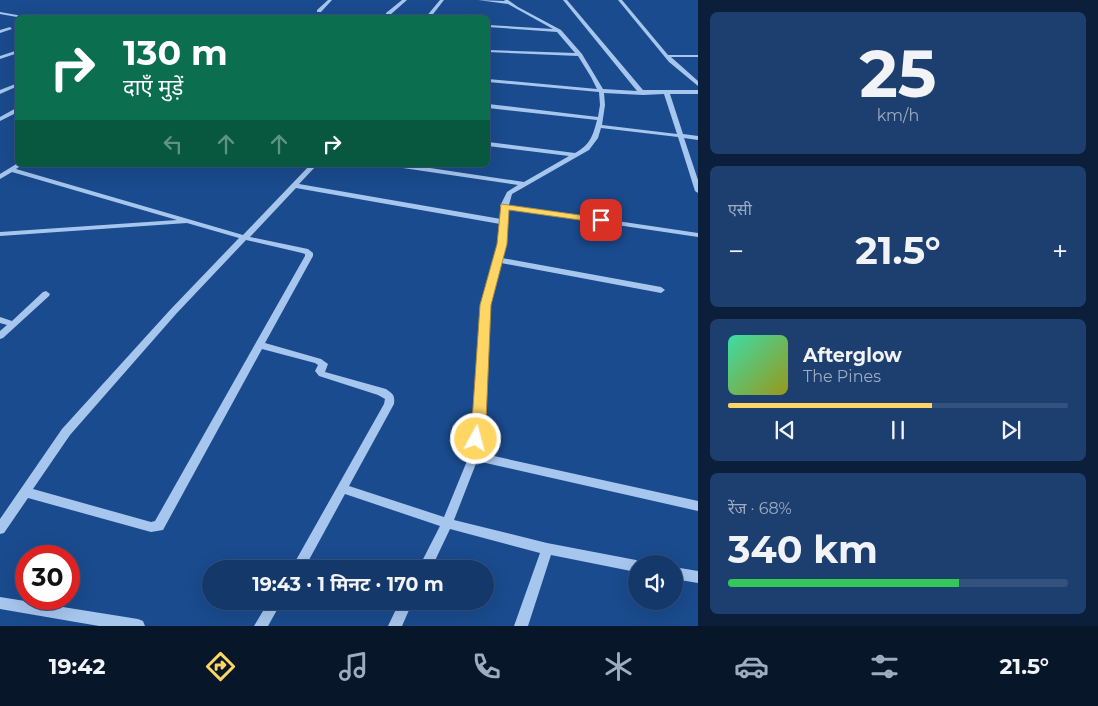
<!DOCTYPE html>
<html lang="hi">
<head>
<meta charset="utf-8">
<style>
  :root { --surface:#14386a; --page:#1d3f70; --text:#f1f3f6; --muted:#9dacc1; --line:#33527e; --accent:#ffd564 }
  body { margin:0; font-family:Montserrat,"Noto Sans Devanagari",sans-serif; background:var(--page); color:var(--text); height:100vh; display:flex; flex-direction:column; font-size:19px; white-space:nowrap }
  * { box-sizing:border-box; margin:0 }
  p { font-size:16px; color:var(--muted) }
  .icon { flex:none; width:28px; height:28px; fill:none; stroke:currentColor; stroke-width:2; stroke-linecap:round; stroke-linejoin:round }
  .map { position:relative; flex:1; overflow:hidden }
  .panel { display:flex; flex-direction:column; gap:12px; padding:12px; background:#0b1f3a; width:400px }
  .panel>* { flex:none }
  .guide { position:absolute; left:15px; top:15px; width:475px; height:152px; border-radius:8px; box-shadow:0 5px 20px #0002,0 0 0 1px var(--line); background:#0b6e4f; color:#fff; overflow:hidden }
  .tools { position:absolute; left:628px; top:555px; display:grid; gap:10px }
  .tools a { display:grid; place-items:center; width:55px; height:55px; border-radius:50%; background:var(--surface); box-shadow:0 5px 20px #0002,0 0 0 1px var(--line); font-size:25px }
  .speed { position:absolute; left:15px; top:545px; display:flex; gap:10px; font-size:25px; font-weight:700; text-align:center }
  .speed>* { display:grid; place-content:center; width:65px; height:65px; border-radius:50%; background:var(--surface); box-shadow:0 5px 20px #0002,0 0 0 1px var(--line); line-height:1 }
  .speed .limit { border:8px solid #d22; background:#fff; color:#111 }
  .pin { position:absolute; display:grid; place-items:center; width:42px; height:42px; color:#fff; margin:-21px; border-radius:10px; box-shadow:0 2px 8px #0006 }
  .me { position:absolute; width:55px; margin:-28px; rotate:7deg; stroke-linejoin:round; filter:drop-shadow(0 0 4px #0008) }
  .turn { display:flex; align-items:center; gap:18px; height:105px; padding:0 25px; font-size:22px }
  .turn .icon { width:65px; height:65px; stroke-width:2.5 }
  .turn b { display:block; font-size:35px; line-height:42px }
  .lanes { display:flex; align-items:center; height:48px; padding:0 25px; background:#0003; justify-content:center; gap:25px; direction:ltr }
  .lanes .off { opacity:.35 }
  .big { font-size:38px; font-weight:700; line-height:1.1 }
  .panel .widget { flex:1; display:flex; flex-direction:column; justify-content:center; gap:8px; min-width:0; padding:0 18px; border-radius:8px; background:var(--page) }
  .panel .dial { align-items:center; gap:0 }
  .dial b { font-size:65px; line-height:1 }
  .song { display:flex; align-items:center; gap:15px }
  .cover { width:60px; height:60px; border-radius:8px; background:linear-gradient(135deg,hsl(160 70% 55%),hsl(60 70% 35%)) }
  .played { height:5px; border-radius:2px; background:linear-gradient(90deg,var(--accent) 60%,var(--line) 60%) }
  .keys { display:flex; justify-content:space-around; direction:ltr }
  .heat { display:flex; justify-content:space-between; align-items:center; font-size:28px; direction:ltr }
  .charge { height:8px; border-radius:4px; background:linear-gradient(90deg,#34c759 68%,var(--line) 0) }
  .trip { position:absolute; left:202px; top:560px; width:292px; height:50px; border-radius:25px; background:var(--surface); box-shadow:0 5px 20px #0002,0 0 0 1px var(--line); font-weight:700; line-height:50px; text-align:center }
  .tab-bar { display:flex; height:80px; justify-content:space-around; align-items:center; background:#08162a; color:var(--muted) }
  .tab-bar .icon { width:35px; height:35px }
  .tab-bar .selected { color:var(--accent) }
  .tab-bar b { font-size:22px; color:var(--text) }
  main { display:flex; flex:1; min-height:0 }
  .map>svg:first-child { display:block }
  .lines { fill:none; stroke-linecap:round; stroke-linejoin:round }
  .minor { fill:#a7c6ee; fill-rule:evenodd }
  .route { fill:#ffd564; stroke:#a68a41 }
</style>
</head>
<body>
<main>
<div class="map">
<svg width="698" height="626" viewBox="0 0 698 626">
  <rect width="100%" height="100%" fill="#1a4b8e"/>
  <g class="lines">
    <!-- minor -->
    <path class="minor" d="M328,0H332L321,12H317V10Z
      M402,0H407L390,15H386V13Z
      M440,0H444L430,18H425Z
      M478,0L505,1L504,0H508L518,7L561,30L582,54L603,89L637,91L563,0H567L643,90H698V94H670L683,134L698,136V140L684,138L698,180V193L695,191L678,137L601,128L598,138L589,150L512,194L509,205L698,233V237L509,209L506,244L502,258L661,287L665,290L661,293L501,263L489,305L484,421L480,453L698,501V511L477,461L454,520L547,543L636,560L641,564H636V572L551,555L528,626H514L540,553L450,529L431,569H418L440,526L345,494L304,569H291L384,404L385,399L378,395L319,376L315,371L318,365L315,363L262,349L163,530L151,532L28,498L4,533L0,534V519L62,429L170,310L239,238L187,223L0,236V232L177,220L12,172L0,179V174L18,163V165H22L16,169L243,235L310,165H317L299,184L501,219L502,208L500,206L507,192L518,185L396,167L393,165H410L524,182L569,156L488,146V142L575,153C590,145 593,136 597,120L488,108V104L598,117L600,105L599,92L488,82V79L597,89L591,77L578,56L488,52V50L575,53L557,32L488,27V25L553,29L508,4ZM604,93L643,95L664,94L677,134L602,125L605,105ZM296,188L500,224L498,244L481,305L474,421L469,456L444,517L349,486L394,404C395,395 393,394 386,389L325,372L328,364L321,359L265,343L313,256V253L308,249L250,237ZM246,240L302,253L305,254V256L155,521L151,522L33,489L70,435L176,314Z
      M618,0H622L668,55H698V57H671L698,81V86L669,62Z
      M0,12L17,15L19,16L17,17L0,14Z
      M10,27L12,29L0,33V30Z
      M18,50V53L0,59V56Z
      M18,83V86L0,94V90Z
      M18,107V112L0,121V117Z
      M46,291L50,294L49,296L3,338L0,339V331L7,325L0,323V317L12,321L43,292Z
      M674,567L698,571V583L674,579Z
      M0,597L138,619L143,621L145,626H99L0,609Z
      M269,601H282L268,626H254Z
      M400,601H413L402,626H388Z"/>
  </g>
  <!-- route -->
  <path class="route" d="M501,204L601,218L606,220L601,223L509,210L507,244L491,305L486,422L481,443L476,444L472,443L470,439L472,422L480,305L497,244Z"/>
</svg>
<div class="tools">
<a><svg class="icon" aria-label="sound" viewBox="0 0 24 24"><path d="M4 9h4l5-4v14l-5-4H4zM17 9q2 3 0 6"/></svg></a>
</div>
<div class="speed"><div class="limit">30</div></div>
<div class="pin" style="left:601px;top:220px;background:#d93025"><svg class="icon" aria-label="arrive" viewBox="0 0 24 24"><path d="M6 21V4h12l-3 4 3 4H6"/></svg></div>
<svg class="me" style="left:476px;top:439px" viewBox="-20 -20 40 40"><circle r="17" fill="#ffd564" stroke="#fff" stroke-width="3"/><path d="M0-11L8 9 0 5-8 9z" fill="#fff"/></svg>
<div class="trip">19:43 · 1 मिनट · 170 m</div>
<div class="guide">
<div class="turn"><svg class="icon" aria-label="right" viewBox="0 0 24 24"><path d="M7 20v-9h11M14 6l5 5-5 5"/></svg><div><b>130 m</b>दाएँ मुड़ें</div></div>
<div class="lanes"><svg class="icon off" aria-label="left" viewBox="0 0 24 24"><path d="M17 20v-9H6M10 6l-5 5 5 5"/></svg><svg class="icon off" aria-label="ahead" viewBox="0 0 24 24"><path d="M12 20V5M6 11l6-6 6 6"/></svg><svg class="icon off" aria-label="ahead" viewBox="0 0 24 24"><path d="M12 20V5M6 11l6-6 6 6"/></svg><svg class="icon" aria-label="right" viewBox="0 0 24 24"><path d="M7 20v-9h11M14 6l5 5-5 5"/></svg></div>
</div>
</div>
<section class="panel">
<div class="widget dial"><b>25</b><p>km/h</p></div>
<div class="widget"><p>एसी</p>
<div class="heat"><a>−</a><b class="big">21.5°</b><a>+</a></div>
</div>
<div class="widget">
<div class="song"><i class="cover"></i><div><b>Afterglow</b><p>The Pines</p></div></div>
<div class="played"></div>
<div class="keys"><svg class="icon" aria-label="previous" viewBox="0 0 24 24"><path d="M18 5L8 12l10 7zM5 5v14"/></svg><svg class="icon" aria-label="pause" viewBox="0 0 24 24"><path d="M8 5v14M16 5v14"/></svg><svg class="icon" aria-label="next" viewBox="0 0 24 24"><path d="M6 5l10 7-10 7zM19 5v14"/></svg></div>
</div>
<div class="widget"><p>रेंज · 68%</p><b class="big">340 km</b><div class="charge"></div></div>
</section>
</main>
<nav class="tab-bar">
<b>19:42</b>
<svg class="icon selected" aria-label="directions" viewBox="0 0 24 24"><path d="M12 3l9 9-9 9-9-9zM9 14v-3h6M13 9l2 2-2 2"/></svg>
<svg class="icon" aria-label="music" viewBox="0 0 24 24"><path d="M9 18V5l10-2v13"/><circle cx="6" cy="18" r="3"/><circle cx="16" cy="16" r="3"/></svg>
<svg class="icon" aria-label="phone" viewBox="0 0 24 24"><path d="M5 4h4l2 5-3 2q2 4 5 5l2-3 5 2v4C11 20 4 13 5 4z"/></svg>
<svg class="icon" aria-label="climate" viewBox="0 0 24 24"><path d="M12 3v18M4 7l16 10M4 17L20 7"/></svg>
<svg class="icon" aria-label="car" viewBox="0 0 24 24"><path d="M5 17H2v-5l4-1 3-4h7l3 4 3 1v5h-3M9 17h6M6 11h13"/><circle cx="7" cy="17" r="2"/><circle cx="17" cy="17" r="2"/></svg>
<svg class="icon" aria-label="filters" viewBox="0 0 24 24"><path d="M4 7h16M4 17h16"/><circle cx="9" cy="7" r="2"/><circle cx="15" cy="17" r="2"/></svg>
<b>21.5°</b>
</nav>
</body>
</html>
